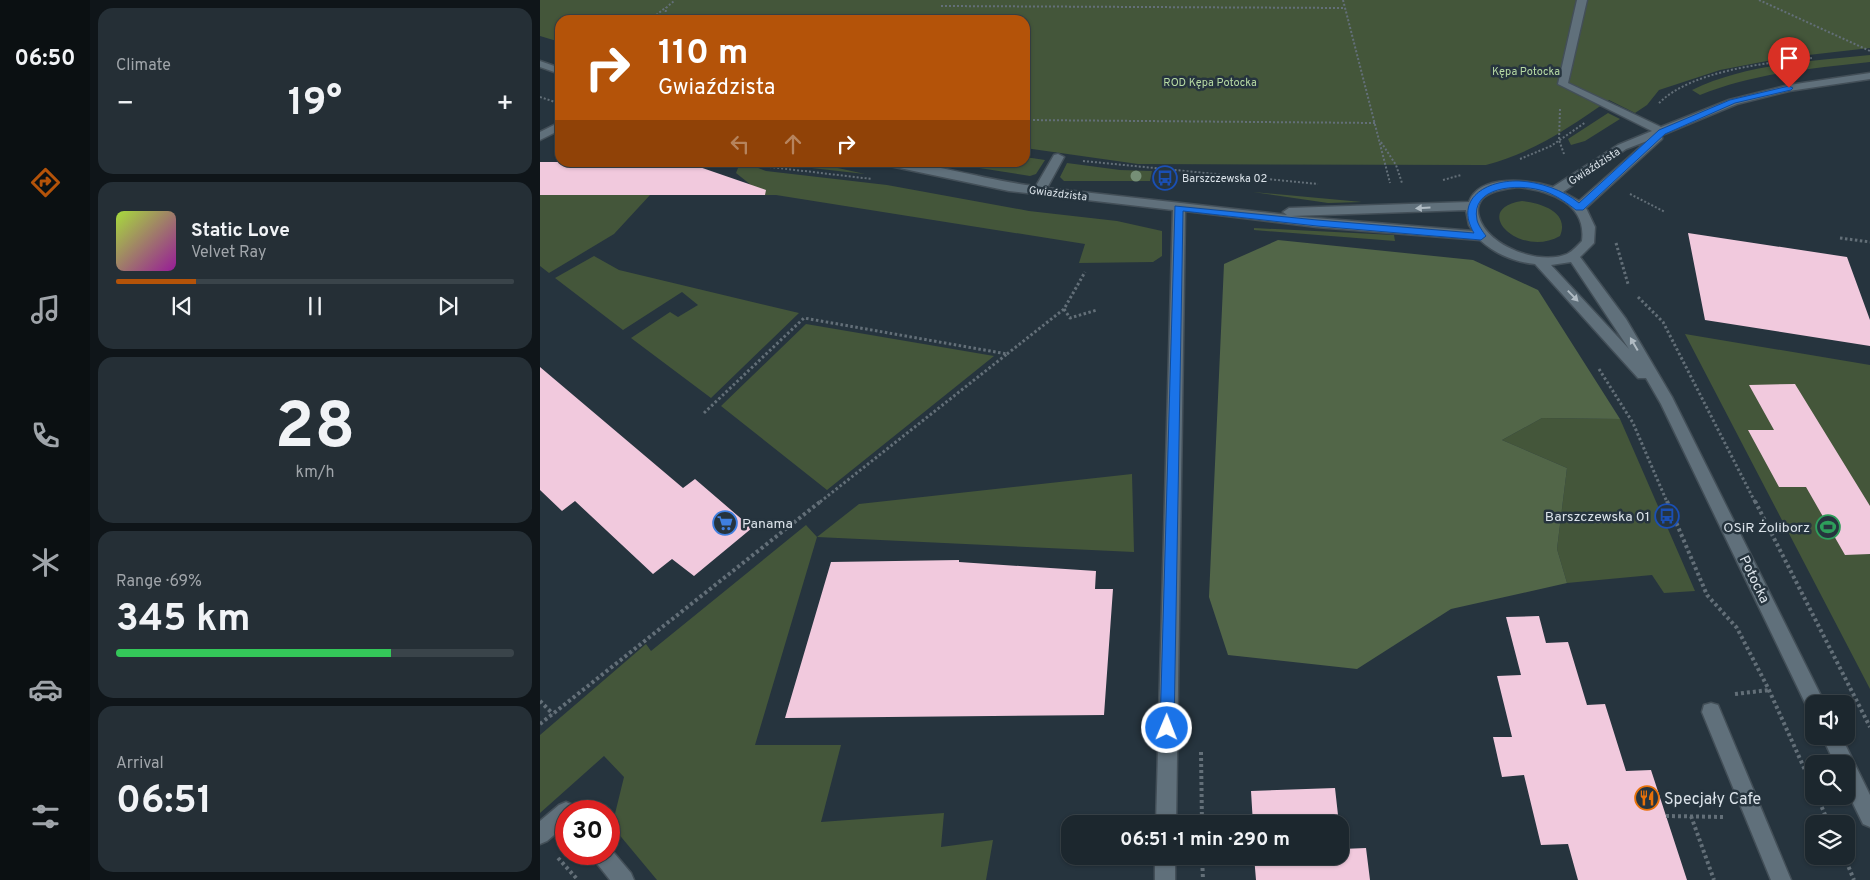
<!DOCTYPE html>
<html lang="en">
<head>
<meta charset="utf-8">
<style>
  :root { --surface:#1c272e; --page:#252f36; --text:#f1f3f6; --muted:#a0a5aa; --line:#3a444a; --accent:#b45309 }
  body { margin:0; font-family:Overpass,sans-serif; background:var(--page); color:var(--text); height:100vh; display:flex; flex-direction:column; font-size:19px; white-space:nowrap }
  * { box-sizing:border-box; margin:0 }
  p { font-size:16px; color:var(--muted) }
  .icon { flex:none; width:28px; height:28px; fill:none; stroke:currentColor; stroke-width:2; stroke-linecap:round; stroke-linejoin:round }
  .map { position:relative; flex:1; overflow:hidden }
  .panel { display:flex; flex-direction:column; gap:8px; padding:8px; background:#0f1519; width:450px }
  .panel>* { flex:none }
  .guide { position:absolute; left:15px; top:15px; width:475px; height:152px; border-radius:15px; box-shadow:0 1px 4px #0004,0 0 0 1px var(--line); background:#b45309; color:#fff; overflow:hidden }
  .buttons { position:absolute; left:1265px; top:695px; display:grid; gap:10px }
  .buttons a { display:grid; place-items:center; width:50px; height:50px; border-radius:10px; background:var(--surface); box-shadow:0 1px 4px #0004,0 0 0 1px var(--line); font-size:25px }
  .speed { position:absolute; left:15px; top:800px; display:flex; gap:10px; font-size:25px; font-weight:700; text-align:center }
  .speed>* { display:grid; place-content:center; width:65px; height:65px; border-radius:50%; background:var(--surface); box-shadow:0 1px 4px #0004,0 0 0 1px var(--line); line-height:1 }
  .speed .limit { border:8px solid #d22; background:#fff; color:#111 }
  .pin { position:absolute; display:grid; place-items:center; width:42px; height:42px; color:#fff; margin:-51px -21px; border-radius:50% 50% 50% 0; rotate:-45deg; box-shadow:0 0 5px #0007 }
  .pin .icon { rotate:45deg }
  .me { position:absolute; width:55px; margin:-28px; rotate:1deg; stroke-linejoin:round; filter:drop-shadow(0 0 4px #0008) }
  .turn { display:flex; align-items:center; gap:18px; height:105px; padding:0 20px; font-size:22px }
  .turn .icon { width:65px; height:65px; stroke-width:2.5 }
  .turn b { display:block; font-size:35px; line-height:42px }
  .lanes { display:flex; align-items:center; height:48px; padding:0 20px; background:#0003; justify-content:center; gap:25px; direction:ltr }
  .lanes .off { opacity:.35 }
  .big { font-size:38px; font-weight:700; line-height:1.1 }
  .panel .tile { flex:1; display:flex; flex-direction:column; justify-content:center; gap:8px; min-width:0; padding:0 18px; border-radius:15px; background:var(--page) }
  .panel .dial { align-items:center; gap:0 }
  .dial b { font-size:65px; line-height:1 }
  .song { display:flex; align-items:center; gap:15px }
  .cover { width:60px; height:60px; border-radius:8px; background:linear-gradient(135deg,hsl(80 70% 55%),hsl(300 70% 35%)) }
  .played { height:5px; border-radius:2px; background:linear-gradient(90deg,var(--accent) 20%,var(--line) 20%) }
  .keys { display:flex; justify-content:space-around; direction:ltr }
  .heat { display:flex; justify-content:space-between; align-items:center; font-size:28px; direction:ltr }
  .charge { height:8px; border-radius:4px; background:linear-gradient(90deg,#34c759 69%,var(--line) 0) }
  .trip { position:absolute; left:521px; top:815px; width:288px; height:50px; border-radius:15px; background:var(--surface); box-shadow:0 1px 4px #0004,0 0 0 1px var(--line); font-weight:700; line-height:50px; text-align:center }
  main { display:flex; flex:1; min-height:0 }
  .tab-bar { display:flex; flex-direction:column; width:90px; justify-content:space-around; align-items:center; background:#0b1012; color:var(--muted) }
  .tab-bar .icon { width:35px; height:35px }
  .tab-bar .active { color:var(--accent) }
  .tab-bar b { font-size:22px; color:var(--text) }
  .map>svg:first-child { display:block }
  .green { fill:#44563a }
  .forest { fill:#526648 }
  .building { fill:#f1c9dd }
  .lines { fill:none; stroke-linecap:round; stroke-linejoin:round }
  .minor-casing { stroke:#434f58; stroke-width:3 }
  .path-far2 { stroke:#636f78; stroke-width:2; stroke-dasharray:2 2; stroke-linecap:butt }
  .path-far1 { stroke:#636f78; stroke-width:3; stroke-dasharray:2.5 2.5; stroke-linecap:butt }
  .path { stroke:#636f78; stroke-width:4; stroke-dasharray:3 3; stroke-linecap:butt }
  .minor { fill:#60707b; fill-rule:evenodd }
  .tree { fill:#768f76 }
  .oneway { fill:#b0bbc3 }
  .route { fill:#1a73e8; stroke:#114b97 }
  .labels { text-anchor:middle; stroke-width:5; stroke-linejoin:round; paint-order:stroke }
  .far-park-label { font-size:11px; fill:#b7daa4; stroke:#26343e }
  .far-street-label { font-size:11px; fill:#dbe3ea; stroke:#26343e }
  .far-poi-label { font-size:11px; fill:#dbe3ea; stroke:#26343e; text-anchor:start }
  .poi-label { font-size:14px; fill:#dbe3ea; stroke:#26343e; text-anchor:end }
  .street-label { font-size:14px; fill:#dbe3ea; stroke:#26343e }
  .near-poi-label { font-size:16px; fill:#dbe3ea; stroke:#26343e; text-anchor:start }
</style>
</head>
<body>
<main>
<nav class="tab-bar">
<b>06:50</b>
<svg class="icon active" aria-label="directions" viewBox="0 0 24 24"><path d="M12 3l9 9-9 9-9-9zM9 14v-3h6M13 9l2 2-2 2"/></svg>
<svg class="icon" aria-label="music" viewBox="0 0 24 24"><path d="M9 18V5l10-2v13"/><circle cx="6" cy="18" r="3"/><circle cx="16" cy="16" r="3"/></svg>
<svg class="icon" aria-label="phone" viewBox="0 0 24 24"><path d="M5 4h4l2 5-3 2q2 4 5 5l2-3 5 2v4C11 20 4 13 5 4z"/></svg>
<svg class="icon" aria-label="climate" viewBox="0 0 24 24"><path d="M12 3v18M4 7l16 10M4 17L20 7"/></svg>
<svg class="icon" aria-label="car" viewBox="0 0 24 24"><path d="M5 17H2v-5l4-1 3-4h7l3 4 3 1v5h-3M9 17h6M6 11h13"/><circle cx="7" cy="17" r="2"/><circle cx="17" cy="17" r="2"/></svg>
<svg class="icon" aria-label="filters" viewBox="0 0 24 24"><path d="M4 7h16M4 17h16"/><circle cx="9" cy="7" r="2"/><circle cx="15" cy="17" r="2"/></svg>
</nav>
<section class="panel">
<div class="tile"><p>Climate</p>
<div class="heat"><a>−</a><b class="big">19°</b><a>+</a></div>
</div>
<div class="tile">
<div class="song"><i class="cover"></i><div><b>Static Love</b><p>Velvet Ray</p></div></div>
<div class="played"></div>
<div class="keys"><svg class="icon" aria-label="previous" viewBox="0 0 24 24"><path d="M18 5L8 12l10 7zM5 5v14"/></svg><svg class="icon" aria-label="pause" viewBox="0 0 24 24"><path d="M8 5v14M16 5v14"/></svg><svg class="icon" aria-label="next" viewBox="0 0 24 24"><path d="M6 5l10 7-10 7zM19 5v14"/></svg></div>
</div>
<div class="tile dial"><b>28</b><p>km/h</p></div>
<div class="tile"><p>Range · 69%</p><b class="big">345 km</b><div class="charge"></div></div>
<div class="tile"><p>Arrival</p><b class="big">06:51</b></div>
</section>
<div class="map">
<svg width="1330" height="880" viewBox="0 0 1330 880">
  <rect width="100%" height="100%" fill="#26343e"/>
  <!-- green -->
  <path class="green" d="M0,0H1330V48L1242,58L1180,70L1119,90L1107,105L1095,113L1069,100C1028,128 995,152 946,165L598,164L485,148V20H20V42L0,36Z
    M1330,55V62C1274,68 1213,73 1160,95L1152,90C1206,64 1270,61 1330,55Z
    M1068,113L1080,119L1045,141L1031,145L1028,139Z
    M485,157L505,160L496,174L490,176L407,163L485,162Z
    M231,163H275L325,174L236,164Z
    M527,163L580,170L612,171L610,181H524L520,177Z
    M208,164L226,171L347,185L489,211L577,221L622,231V256L613,262L539,263L545,244L236,195H206L211,185L196,173L198,168Z
    M713,192L822,202L788,203Z
    M0,195H110L74,234L9,273L0,266Z
    M982,201C1001,203 1030,212 1020,236C980,259 929,209 982,201Z
    M714,228L854,235L855,241L714,230Z
    M54,256L79,270L259,313L171,398L91,338L130,312L138,317L158,305L142,292L83,330L15,278Z
    M266,324L454,356L287,490L181,406Z
    M1145,334L1330,365V689Z
    M1002,418L1080,419L1155,591L1124,593L1112,575L1027,583L1017,549L1027,468L962,440Z
    M592,474L594,552L277,537L215,745H301L281,822L404,813L401,847L453,840L446,880H117L72,826L84,777L64,756L0,813V735L106,644L111,651L266,525L277,537L319,504Z"/>
  <!-- forest -->
  <path class="forest" d="M738,240L933,260L998,290L1080,419L1002,418L962,440L1027,468L1017,549L1027,583L911,609L817,669L688,655L669,597L684,264Z"/>
  <!-- building -->
  <path class="building" d="M0,162H145L226,190L225,195H0Z
    M1148,233L1307,257L1330,320V346L1165,320Z
    M0,367L143,488L155,479L212,528L154,576L132,559L113,574L35,501L22,511L0,490Z
    M1255,384L1330,506V554L1305,555L1266,487H1239L1208,430H1234L1209,385Z
    M419,560V562L556,571L555,589H573L564,715L245,718L291,562Z
    M999,616L1006,643L1028,642L1047,705L1065,704L1086,771L1111,770L1147,880H1038L1028,844L1001,845L984,775L962,777L953,737H972L957,676L981,675L966,617Z
    M795,788L799,824H713L711,791Z
    M800,834L802,849L826,848L830,880H716L714,856H800Z"/>
  <g class="lines">
    <!-- minor casing -->
    <g class="minor-casing">
      <path id="minor" d="M1037,0H1047L1028,83L1121,127L1189,100L1249,85L1330,73V79L1249,91L1197,104L1122,135V139L1046,208L1055,227L1054,243L1040,257L1086,319L1132,397L1285,704H1274V712L1269,711L1121,404L1106,378H1098L995,264C975,262 955,254 940,240L777,227L645,211L636,824H616L633,210L469,191L350,166L345,162C396,162 445,181 496,186L514,155L518,154L524,157L507,188L747,215L743,212L749,208L929,202C940,173 990,180 1013,187L1078,145L1112,131L1018,84ZM1107,141L1039,201L1023,192L1086,149ZM978,187C1010,191 1047,203 1042,241C1037,246 1033,251 1027,254C1000,266 947,246 939,217C937,211 938,204 942,199C951,190 966,189 978,187ZM926,210L929,225L933,231L751,216ZM1031,262L1089,349L1011,265Z
        M0,61L20,68V74L0,67Z
        M20,122V130L0,140V132Z
        M1171,703L1178,705L1251,880H1231L1162,712L1164,705Z
        M1282,736H1301L1330,795V827L1323,824L1306,789V764H1295Z
        M26,802L33,805L36,811H26V825L7,841L0,844V821L19,805Z
        M69,847L91,873L94,880H70L55,861L52,854H69Z
        M615,856H635V880H615Z"/>
    </g>
    <!-- path-far2 -->
    <path class="path-far2" d="M803,0L850,183
      M1219,0L1330,51
      M401,6L805,8
      M110,20L125,8
      M125,20L126,8L135,0
      M0,97L15,102
      M1119,103C1153,70 1226,63 1272,58
      M1020,109L1019,140L1024,154
      M485,120L835,123
      M841,142L856,165L862,183
      M980,159L1011,146L1046,122
      M543,161L778,184
      M214,162L230,167L332,179
      M903,180L921,175
      M1090,194L1125,212"/>
    <!-- path-far1 -->
    <path class="path-far1" d="M1300,238L1330,242
      M1076,243L1088,284
      M1098,297L1123,322L1215,502
      M524,309L530,318L557,310
      M467,354L524,309L545,272
      M1059,369L1093,423L1127,502
      M164,413L264,318L467,354L280,502"/>
    <!-- path -->
    <path class="path" d="M1127,501L1167,595L1197,628L1229,690L1274,790
      M1215,501L1330,727
      M1195,694L1229,690
      M0,701L13,714
      M0,724L281,501
      M661,752L662,824
      M1277,796L1289,824
      M1126,816L1184,817
      M1151,816L1174,880
      M662,856L663,880
      M1304,856L1314,880
      M18,858L38,880"/>
    <!-- minor -->
    <use href="#minor" class="minor"/>
  </g>
  <!-- trees -->
  <circle class="tree" cx="596" cy="176" r="5.5"/>
  <!-- one-way arrows -->
  <defs><path id="oneway-solid" d="M-6-.8H1V-3.2L6.5 0L1 3.2V.8H-6Z" transform="scale(1.25)"/></defs>
  <g class="oneway">
    <use href="#oneway-solid" transform="translate(883 208) rotate(177)"/>
    <use href="#oneway-solid" transform="translate(1033 296) rotate(46)"/>
    <use href="#oneway-solid" transform="translate(1094 344) rotate(-120)"/>
  </g>
  <!-- route -->
  <path class="route" d="M1249,86L1253,88L1251,90L1195,103L1125,134L1043,210H1036C1026,202 1013,193 1000,190C978,184 930,186 937,220C938,225 943,232 946,236L941,240L777,226L643,211L634,728L632,733L627,735L622,733L620,728L635,206L777,220L934,233C914,199 946,180 979,181C1000,182 1023,190 1039,203L1119,130L1190,100Z"/>
  <!-- icons -->
  <defs>
    <g id="bus-ring" transform="scale(1.25)"><circle r="9.5" fill="#26343e" stroke="#1a4fb4" stroke-width="1.5"/><path d="M-5-6H5V4H4V6H2V4H-2V6H-4V4H-5ZM-3.5-4V0h7V-4ZM-3.5 1.2v1.5H-2V1.2ZM2 1.2v1.5H3.5V1.2Z" fill="#1a4fb4"/></g>
    <g id="supermarket-ring" transform="scale(1.25)"><circle r="9.5" fill="#26343e" stroke="#3f7fe0" stroke-width="1.5"/><path d="M-6-5.5h2.5l.6 2H6L4.5 2H-2.5L-4.4-4H-6ZM-1.5 3.2a1.3 1.3 0 1 0 .1 0ZM3 3.2a1.3 1.3 0 1 0 .1 0Z" fill="#3f7fe0"/></g>
    <g id="stadium-ring" transform="scale(1.25)"><circle r="9.5" fill="#26343e" stroke="#2e9e5b" stroke-width="1.5"/><path d="M0-5a6.5 5 0 1 0 0 10a6.5 5 0 1 0 0-10ZM-3.5-1.8h7v3.6h-7Z" fill="#2e9e5b"/></g>
    <g id="restaurant-ring" transform="scale(1.25)"><circle r="9.5" fill="#26343e" stroke="#e8710a" stroke-width="1.5"/><path d="M-5-6h1v4h1v-4h1v4h1v-4h1v5L-1.5 .5V6h-2V.5L-5-1ZM5-6V6H3V1.5H1.5Q1.5-4 5-6Z" fill="#e8710a"/></g>
  </defs>
  <g fill-rule="evenodd">
    <use href="#bus-ring" x="625" y="178"/>
    <use href="#bus-ring" x="1127" y="516"/>
    <use href="#supermarket-ring" x="185" y="523"/>
    <use href="#stadium-ring" x="1288" y="527"/>
    <use href="#restaurant-ring" x="1107" y="798"/>
  </g>
  <g class="labels">
    <!-- far-park labels -->
    <g class="far-park-label">
      <text x="986" y="75">Kępa Potocka</text>
      <text x="670" y="86">ROD Kępa Potocka</text>
    </g>
    <!-- far-street labels -->
    <g class="far-street-label">
      <text transform="translate(1054 166) rotate(-33)" y="4">Gwiaździsta</text>
      <text transform="translate(518 193) rotate(7)" y="4">Gwiaździsta</text>
    </g>
    <!-- far-poi labels -->
    <g class="far-poi-label">
      <text x="642" y="182">Barszczewska 02</text>
    </g>
    <!-- poi labels -->
    <g class="poi-label">
      <text x="1110" y="521">Barszczewska 01</text>
      <text x="202" y="528" text-anchor="start">Panama</text>
      <text x="1270" y="532">OSiR Żoliborz</text>
    </g>
    <!-- street labels -->
    <g class="street-label">
      <text transform="translate(1215 579) rotate(64)" y="5">Potocka</text>
    </g>
    <!-- near-poi labels -->
    <g class="near-poi-label">
      <text x="1124" y="804">Specjały Cafe</text>
    </g>
  </g>
</svg>
<div class="buttons">
<a><svg class="icon" aria-label="sound" viewBox="0 0 24 24"><path d="M4 9h4l5-4v14l-5-4H4zM17 9q2 3 0 6"/></svg></a>
<a><svg class="icon" aria-label="search" viewBox="0 0 24 24"><circle cx="10" cy="10" r="6"/><path d="M15 15l6 6"/></svg></a>
<a><svg class="icon" aria-label="layers" viewBox="0 0 24 24"><path d="M12 4l9 5-9 5-9-5zM3 14l9 5 9-5"/></svg></a>
</div>
<div class="speed"><div class="limit">30</div></div>
<div class="pin" style="left:1249px;top:88px;background:#d93025"><svg class="icon" aria-label="arrive" viewBox="0 0 24 24"><path d="M6 21V4h12l-3 4 3 4H6"/></svg></div>
<svg class="me" style="left:627px;top:728px" viewBox="-20 -20 40 40"><circle r="17" fill="#1a73e8" stroke="#fff" stroke-width="3"/><path d="M0-11L8 9 0 5-8 9z" fill="#fff"/></svg>
<div class="trip">06:51 · 1 min · 290 m</div>
<div class="guide">
<div class="turn"><svg class="icon" aria-label="right" viewBox="0 0 24 24"><path d="M7 20v-9h11M14 6l5 5-5 5"/></svg><div><b>110 m</b>Gwiaździsta</div></div>
<div class="lanes"><svg class="icon off" aria-label="left" viewBox="0 0 24 24"><path d="M17 20v-9H6M10 6l-5 5 5 5"/></svg><svg class="icon off" aria-label="ahead" viewBox="0 0 24 24"><path d="M12 20V5M6 11l6-6 6 6"/></svg><svg class="icon" aria-label="right" viewBox="0 0 24 24"><path d="M7 20v-9h11M14 6l5 5-5 5"/></svg></div>
</div>
</div>
</main>
</body>
</html>
